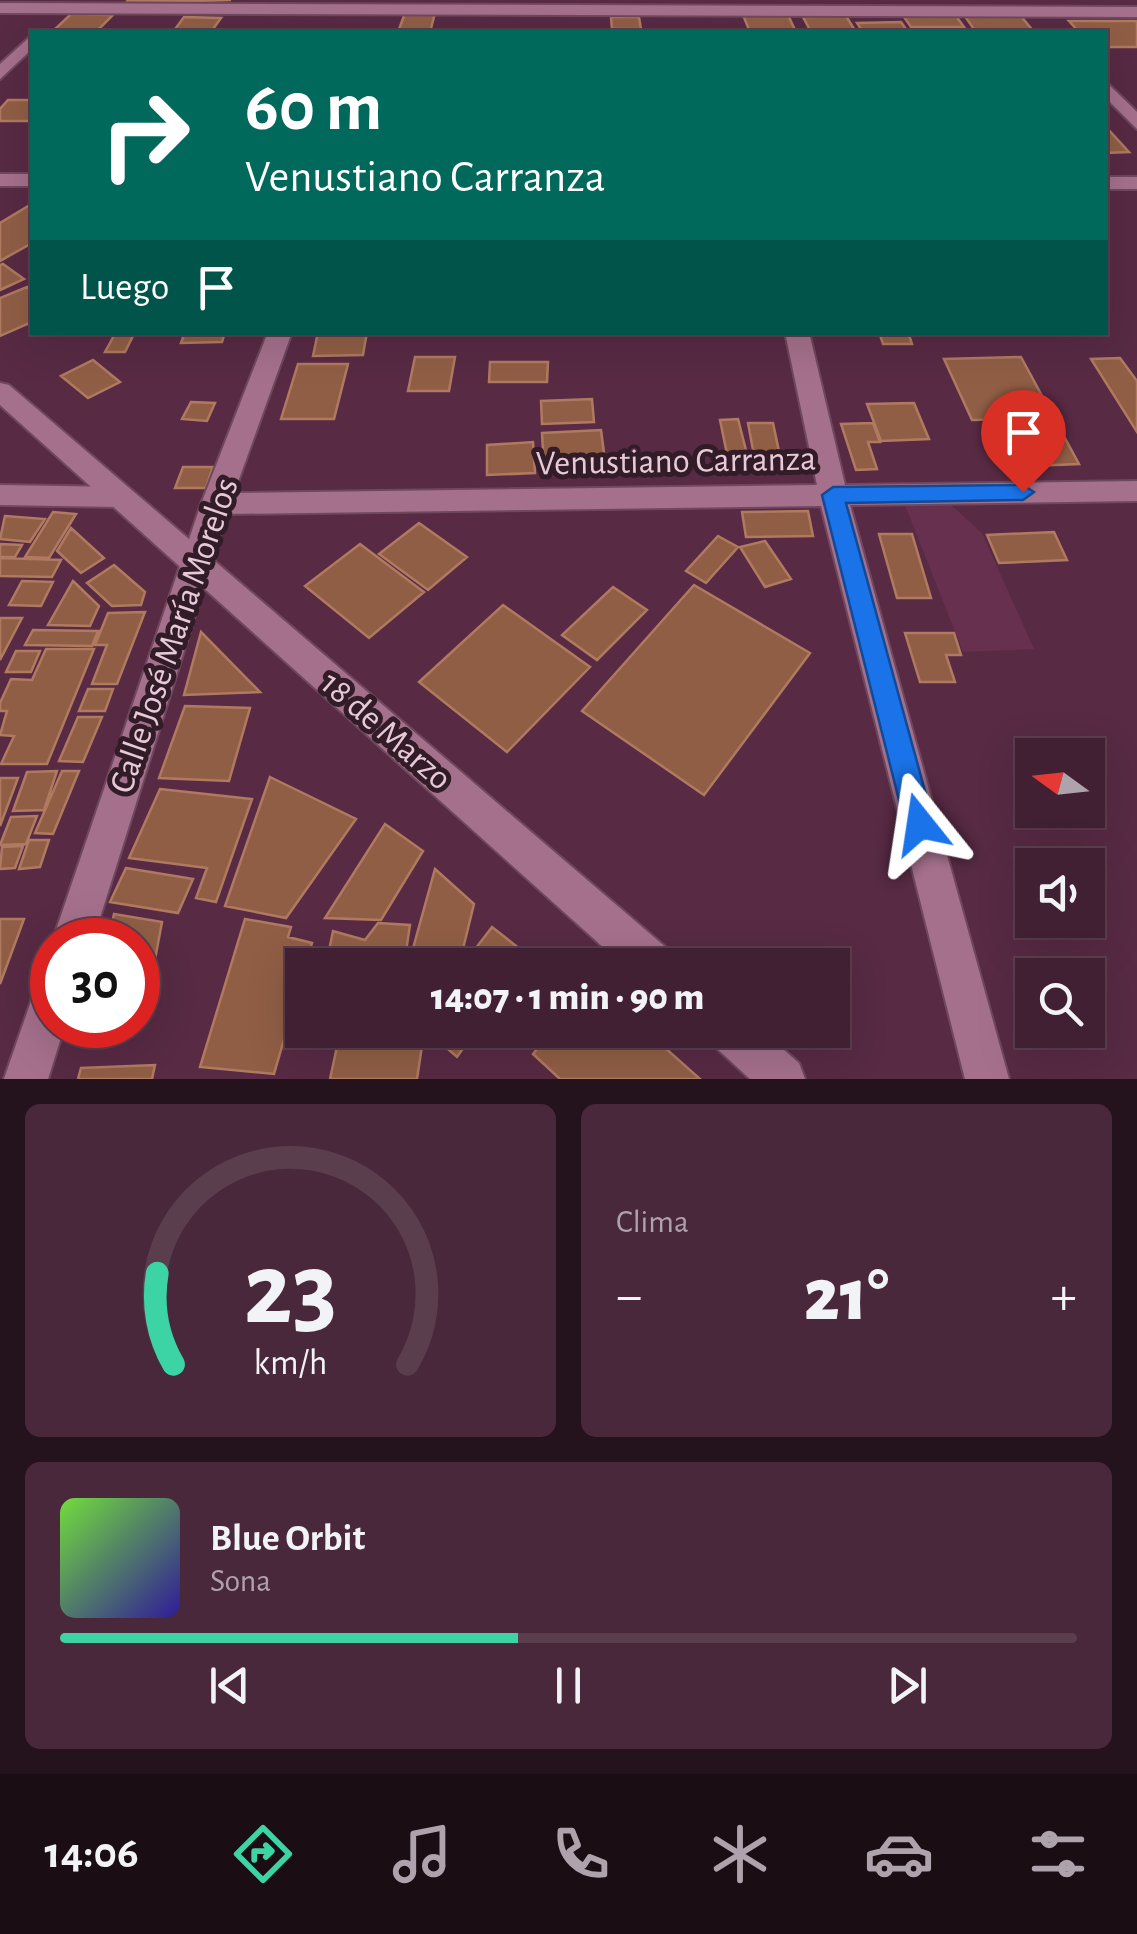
<!DOCTYPE html>
<html lang="es">
<head>
<meta charset="utf-8">
<style>
  :root { --surface:#422033; --page:#49283b; --text:#f1f3f6; --muted:#aea3ac; --line:#5a3e4e; --accent:#3cd4a4 }
  body { margin:0; font-family:"Alegreya Sans",sans-serif; background:var(--page); color:var(--text); height:100vh; display:flex; flex-direction:column; font-size:38px; white-space:nowrap }
  * { box-sizing:border-box; margin:0 }
  p { font-size:32px; color:var(--muted) }
  .icon { flex:none; width:55px; height:55px; fill:none; stroke:currentColor; stroke-width:2; stroke-linecap:round; stroke-linejoin:round }
  .map { position:relative; height:1079px; overflow:hidden }
  .drawer { display:flex; flex-direction:column; gap:25px; padding:25px; background:#24121c; flex:1 }
  .drawer>* { flex:none }
  .hud { position:absolute; left:30px; top:30px; width:1078px; height:305px; border-radius:0px; box-shadow:0 10px 40px #0002,0 0 0 2px var(--line); background:#00695c; color:#fff; overflow:hidden }
  .needle { width:65px; rotate:285deg }
  .tools { position:absolute; left:1015px; top:738px; display:grid; gap:20px }
  .tools a { display:grid; place-items:center; width:90px; height:90px; border-radius:0px; background:var(--surface); box-shadow:0 10px 40px #0002,0 0 0 2px var(--line); font-size:50px }
  .speed { position:absolute; left:30px; top:918px; display:flex; gap:20px; font-size:50px; font-weight:700; text-align:center }
  .speed>* { display:grid; place-content:center; width:130px; height:130px; border-radius:50%; background:var(--surface); box-shadow:0 10px 40px #0002,0 0 0 2px var(--line); line-height:1 }
  .speed .limit { border:15px solid #d22; background:#fff; color:#111 }
  .pin { position:absolute; display:grid; place-items:center; width:85px; height:85px; color:#fff; margin:-102px -42px; border-radius:50% 50% 50% 0; rotate:-45deg; box-shadow:0 0 10px #0007 }
  .pin .icon { rotate:45deg }
  .me { position:absolute; width:110px; margin:-55px; rotate:345deg; stroke-linejoin:round; filter:drop-shadow(0 0 8px #0008) }
  .turn { display:flex; align-items:center; gap:35px; height:210px; padding:0 50px; font-size:45px }
  .turn .icon { width:130px; height:130px; stroke-width:2.5 }
  .turn b { display:block; font-size:70px; line-height:85px }
  .then { display:flex; align-items:center; height:95px; padding:0 50px; background:#0003; gap:20px; font-size:38px }
  .big { font-size:75px; font-weight:800; line-height:1.1 }
  .drawer .card { flex:1; display:flex; flex-direction:column; justify-content:center; gap:15px; min-width:0; padding:0 35px; border-radius:15px; background:var(--page) }
  .drawer .dial { align-items:center; gap:0 }
  .dial svg { height:260px; overflow:visible; fill:none; stroke:var(--line); stroke-width:7; stroke-linecap:round; text-anchor:middle }
  .dial text { fill:var(--text); stroke:none }
  .song { display:flex; align-items:center; gap:30px }
  .cover { width:120px; height:120px; border-radius:15px; background:linear-gradient(135deg,hsl(100 70% 55%),hsl(250 70% 35%)) }
  .played { height:10px; border-radius:5px; background:linear-gradient(90deg,var(--accent) 45%,var(--line) 45%) }
  .keys { display:flex; justify-content:space-around; direction:ltr }
  .heat { display:flex; justify-content:space-between; align-items:center; font-size:55px; direction:ltr }
  .drawer .tiles { flex:1; display:grid; gap:25px; grid-template-columns:1fr 1fr }
  .card:last-child { grid-column:span 2 }
  .trip { position:absolute; left:285px; top:948px; width:565px; height:100px; border-radius:0px; background:var(--surface); box-shadow:0 10px 40px #0002,0 0 0 2px var(--line); font-weight:800; line-height:100px; text-align:center }
  .menu { display:flex; height:160px; justify-content:space-around; align-items:center; background:#1a0d14; color:var(--muted) }
  .menu .icon { width:70px; height:70px }
  .menu .active { color:var(--accent) }
  .menu b { font-size:45px; color:var(--text) }
  .map>svg:first-child { display:block }
  .built { fill:#66304e }
  .building { fill:#905e45; stroke:#af7a60; stroke-width:2.5 }
  .lines { fill:none; stroke-linecap:round; stroke-linejoin:round }
  .street-casing { stroke:#6f485e; stroke-width:4 }
  .secondary-casing { stroke:#6f485e; stroke-width:4 }
  .street { fill:#a5708c; fill-rule:evenodd }
  .secondary { fill:#a5708c; fill-rule:evenodd }
  .route { fill:#1a73e8; stroke:#114b97; stroke-width:2.5 }
  .labels { text-anchor:middle; stroke-width:10; stroke-linejoin:round; paint-order:stroke }
  .street-label { font-size:35px; fill:#e7c9d8; stroke:#311c27 }
</style>
</head>
<body>
<div class="map">
<svg width="1137" height="1079" viewBox="0 0 1137 1079">
  <rect width="100%" height="100%" fill="#582a44"/>
  <!-- built -->
  <path class="built" d="M949,503L982,533L1034,649L963,652L905,505Z"/>
  <!-- building -->
  <path class="building" d="M128,0H231L126,3Z
    M405,13H435L430,32H398Z
    M71,14L113,15L96,32H52Z
    M743,15H788L796,32H750Z
    M964,15H1020L1034,32H976Z
    M846,16L856,32H811L803,17Z
    M956,16L964,27H911L904,17Z
    M184,17L221,18L211,32H173Z
    M611,17H639L641,29H612Z
    M1069,21H1137V47H1105V32H1079Z
    M901,22L908,32H863L857,23Z
    M8,100H32L31,121H0V109Z
    M1105,127H1106L1129,152L1105,153Z
    M30,205L32,243L0,261V223Z
    M3,264L24,279L0,290V265Z
    M27,287L32,292V322L0,336V298Z
    M116,332H135L125,352H105Z
    M185,332H225L222,342L181,343Z
    M318,332H367L363,355L313,356Z
    M879,332H908L912,344H883Z
    M415,357H455L449,391H408Z
    M1021,357L1079,464L1030,466L1007,419L972,420L944,359Z
    M1120,358L1137,381V432L1091,359Z
    M93,360L120,382L88,398L61,376Z
    M490,362H548L547,382H489Z
    M298,364H348L334,419H281Z
    M592,399L594,422L542,424L541,401Z
    M191,402L215,403L207,421L182,419Z
    M914,403L929,439L881,441L867,404Z
    M738,419L748,458L728,459L720,420Z
    M748,423H773L781,461H755Z
    M873,423L880,442H868L877,469L856,470L841,424Z
    M601,430L606,468L544,470L542,433Z
    M533,442L535,473L487,475V445Z
    M183,467H213L206,488H175Z
    M808,511L813,536L746,537L742,512Z
    M53,512L76,514L49,558L25,557Z
    M5,516L45,519L30,542L0,539Z
    M419,523L467,557L428,590L379,554Z
    M71,528L104,558L81,573L57,551Z
    M1054,532L1067,560L999,563L987,535Z
    M879,534H912L931,598H897Z
    M718,536L738,547L706,583L686,571Z
    M765,541L791,579L765,587L740,547Z
    M0,544L22,545L15,557H0Z
    M360,544L424,592L369,638L305,586Z
    M0,558L61,560L52,577L0,576Z
    M114,565L145,592L141,605L112,606L87,583Z
    M22,581L53,582L41,606L9,605Z
    M73,581L99,606L90,626L48,625Z
    M694,585L810,653L704,795L582,711Z
    M613,587L647,610L597,660L562,635Z
    M503,605L590,667L507,752L419,682Z
    M145,612L117,684H92L107,645H95L108,613Z
    M0,618H22L0,660Z
    M33,630L98,631L92,646L25,645Z
    M201,632L260,692L184,695Z
    M905,633H954L961,655H946L955,682H920Z
    M46,649H94L47,764H1L14,736L0,735L7,711H0V703L11,679L32,680Z
    M16,651H40L31,672H6Z
    M88,689H113L105,711H79Z
    M185,706L250,708L229,781L159,778Z
    M78,717H102L83,762L59,761Z
    M57,771L44,810L13,811L27,772Z
    M62,771H79L53,834L35,833Z
    M270,777L356,819L286,918L225,906Z
    M0,778H18L0,826Z
    M160,789L252,799L216,902L196,898L207,868L129,858Z
    M37,816L26,844L0,845L11,817Z
    M385,824L423,851L381,920L325,918Z
    M29,840H49L40,867L19,869Z
    M23,846L15,868L0,869L2,847Z
    M126,868L193,879L178,913L110,902Z
    M435,869L474,904L460,961L412,952Z
    M114,914L162,922L151,981L138,982V940H108Z
    M0,919H24L0,984Z
    M245,919L291,927L288,937L312,943L274,1074L200,1067Z
    M378,923L410,925L404,965H326L333,931L365,940Z
    M492,927L530,957L523,965H463Z
    M426,1030H476L457,1057Z
    M552,1030H645L700,1079H560L533,1054Z
    M338,1042L422,1046L417,1079H330Z
    M155,1065L152,1079H78L81,1068Z"/>
  <g class="lines">
    <!-- street casing -->
    <g class="street-casing">
      <path id="street" d="M0,3L1137,7V17L0,13Z
        M32,35V49L0,79V64Z
        M1105,81L1137,112V129L1105,97Z
        M0,174H32V186H0Z
        M1105,177H1137V189H1105Z
        M268,332H292L234,493L817,485L785,332H809L845,485L1137,481V501L850,505L1009,1079H965L821,506L227,514L93,940L52,942L201,504Z
        M0,485L119,487L129,490L133,497L129,504L119,507L0,505Z
        M52,978V1025H65L48,1079H4L37,984Z"/>
    </g>
    <!-- secondary casing -->
    <g class="secondary-casing">
      <path id="secondary" d="M0,383L9,385L669,950L675,965H623L0,405Z
        M706,1030H761L799,1063L805,1079H750L713,1045Z"/>
    </g>
    <!-- street -->
    <use href="#street" class="street"/>
    <!-- secondary -->
    <use href="#secondary" class="secondary"/>
  </g>
  <!-- route -->
  <path class="route" d="M1023,485L1034,492L1023,500L846,503L934,824L930,833L920,837L909,833L905,824L822,495L833,487Z"/>
  <g class="labels">
    <!-- street labels -->
    <g class="street-label">
      <text transform="translate(676 460) rotate(-1)" y="12">Venustiano Carranza</text>
      <text transform="translate(173 635) rotate(-71)" y="12">Calle José María Morelos</text>
      <text transform="translate(387 730) rotate(41)" y="12">18 de Marzo</text>
    </g>
  </g>
</svg>
<div class="tools">
<a><svg class="needle" viewBox="-14 -14 28 28"><path d="M0-13l5 13h-10z" fill="#e53935"/><path d="M0 13l5-13h-10z" fill="#aea3ac"/></svg></a>
<a><svg class="icon" aria-label="sound" viewBox="0 0 24 24"><path d="M4 9h4l5-4v14l-5-4H4zM17 9q2 3 0 6"/></svg></a>
<a><svg class="icon" aria-label="search" viewBox="0 0 24 24"><circle cx="10" cy="10" r="6"/><path d="M15 15l6 6"/></svg></a>
</div>
<div class="speed"><div class="limit">30</div></div>
<div class="pin" style="left:1023px;top:492px;background:#d93025"><svg class="icon" aria-label="arrive" viewBox="0 0 24 24"><path d="M6 21V4h12l-3 4 3 4H6"/></svg></div>
<svg class="me" style="left:920px;top:824px" viewBox="-20 -20 40 40"><path d="M0-17L14 15 0 8-14 15z" fill="#1a73e8" stroke="#fff" stroke-width="4"/></svg>
<div class="trip">14:07 · 1 min · 90 m</div>
<div class="hud">
<div class="turn"><svg class="icon" aria-label="right" viewBox="0 0 24 24"><path d="M7 20v-9h11M14 6l5 5-5 5"/></svg><div><b>60 m</b>Venustiano Carranza</div></div>
<div class="then">Luego<svg class="icon" aria-label="arrive" viewBox="0 0 24 24"><path d="M6 21V4h12l-3 4 3 4H6"/></svg></div>
</div>
</div>
<section class="drawer">
<div class="tiles">
<div class="card dial"><svg viewBox="0 0 100 80">
<path d="M14 69A42 42 0 1 1 86 69"/>
<path d="M14 69A42 42 0 0 1 9 41" stroke="#3cd4a4"/>
<text x="50" y="56" font-size="32" font-weight="700">23</text>
<text x="50" y="72" font-size="11">km/h</text>
</svg></div>
<div class="card"><p>Clima</p>
<div class="heat"><a>−</a><b class="big">21°</b><a>+</a></div>
</div>
<div class="card">
<div class="song"><i class="cover"></i><div><b>Blue Orbit</b><p>Sona</p></div></div>
<div class="played"></div>
<div class="keys"><svg class="icon" aria-label="previous" viewBox="0 0 24 24"><path d="M18 5L8 12l10 7zM5 5v14"/></svg><svg class="icon" aria-label="pause" viewBox="0 0 24 24"><path d="M8 5v14M16 5v14"/></svg><svg class="icon" aria-label="next" viewBox="0 0 24 24"><path d="M6 5l10 7-10 7zM19 5v14"/></svg></div>
</div>
</div>
</section>
<nav class="menu">
<b>14:06</b>
<svg class="icon active" aria-label="directions" viewBox="0 0 24 24"><path d="M12 3l9 9-9 9-9-9zM9 14v-3h6M13 9l2 2-2 2"/></svg>
<svg class="icon" aria-label="music" viewBox="0 0 24 24"><path d="M9 18V5l10-2v13"/><circle cx="6" cy="18" r="3"/><circle cx="16" cy="16" r="3"/></svg>
<svg class="icon" aria-label="phone" viewBox="0 0 24 24"><path d="M5 4h4l2 5-3 2q2 4 5 5l2-3 5 2v4C11 20 4 13 5 4z"/></svg>
<svg class="icon" aria-label="climate" viewBox="0 0 24 24"><path d="M12 3v18M4 7l16 10M4 17L20 7"/></svg>
<svg class="icon" aria-label="car" viewBox="0 0 24 24"><path d="M5 17H2v-5l4-1 3-4h7l3 4 3 1v5h-3M9 17h6M6 11h13"/><circle cx="7" cy="17" r="2"/><circle cx="17" cy="17" r="2"/></svg>
<svg class="icon" aria-label="filters" viewBox="0 0 24 24"><path d="M4 7h16M4 17h16"/><circle cx="9" cy="7" r="2"/><circle cx="15" cy="17" r="2"/></svg>
</nav>
</body>
</html>
